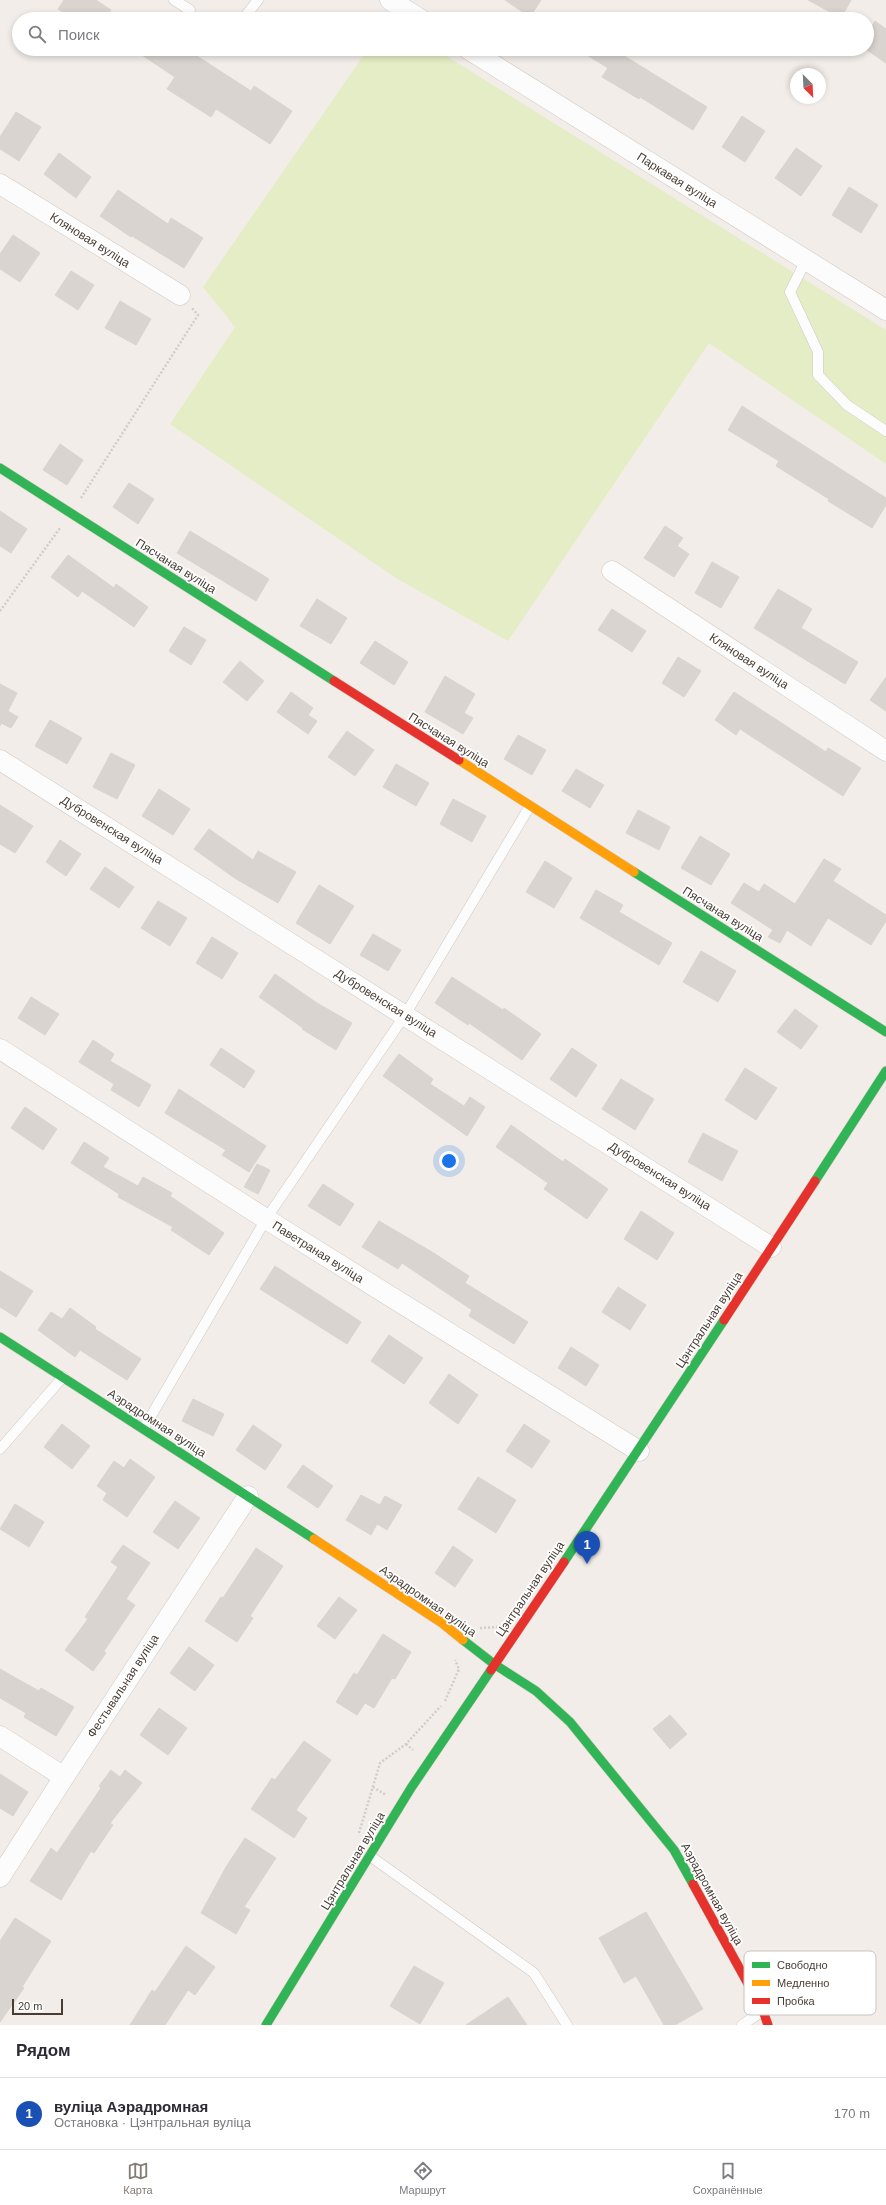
<!DOCTYPE html>
<html lang="ru">
<meta charset="utf-8">
<style>
body{margin:0;font-family:Helvetica,sans-serif;background:#f2f2f3;color:#2b2b33}
.compass{position:absolute;left:790px;top:68px;width:36px;height:36px;border-radius:50%;background:#fff;box-shadow:0 2px 6px #0003;rotate:156deg}
.scale{position:absolute;left:12px;bottom:10px;width:51px;box-sizing:border-box;padding-left:4px;border:2px solid #483d34;border-top:0;font-size:11px;line-height:14px;white-space:nowrap;color:#483d34;-webkit-text-stroke:3px #fff;paint-order:stroke}
.you{position:absolute;left:449px;top:1161px;width:14px;height:14px;margin:-10px;border:3px solid #fff;border-radius:50%;background:#1a73e8;box-shadow:0 0 0 6px #1a73e833}
.badge{display:grid;place-items:center;width:26px;height:26px;border-radius:50%;background:#847b73;color:#fff;font-size:13px;font-weight:700}
.pin{position:absolute;translate:-50% -33px;filter:drop-shadow(0 1px 2px #0008)}
.pin::after{content:'';position:absolute;top:21px;width:14px;height:12px;background:inherit;clip-path:polygon(0 0,100% 0,50% 100%)}
.list{margin:0;padding:0;list-style:none}
h2{display:flex;justify-content:space-between;align-items:center;height:52px;margin:0;padding:0 16px;font-size:17px}
h2 small{font-size:13px;font-weight:400;color:#7c7c81}
.list li{display:grid;grid-template-columns:26px 1fr auto;gap:12px;align-items:center;box-sizing:border-box;height:72px;padding:0 16px;border-top:1px solid #e1e1e2}
.list b{display:block;font-size:15px;white-space:nowrap}
.list p{margin:0;font-size:13px;white-space:nowrap;color:#7c7c81}
.list em{font-size:13px;font-style:normal;color:#7c7c81}
.icon{flex:none;width:22px;height:22px;fill:none;stroke:currentColor;stroke-width:2;stroke-linecap:round;stroke-linejoin:round}
.map{position:relative;flex:none;width:886px;height:2025px;overflow:hidden}
.search{position:absolute;background:#fff;box-shadow:0 2px 6px #0003;left:12px;right:12px;top:12px;height:44px;display:flex;align-items:center;gap:10px;box-sizing:border-box;padding:0 14px;border-radius:22px;color:#7c7c81;font-size:15px}
.sheet{height:124px;background:#fff}
nav{display:flex;justify-content:space-around;align-items:center;box-sizing:border-box;height:56px;border-top:1px solid #e1e1e2;background:#fff;font-size:11px;color:#7c7c81}
nav a{display:grid;justify-items:center;gap:2px}
nav .on{color:#847b73}
.map>svg:first-child{display:block}
</style>
<div class="map">
<svg width="886" height="2025" viewBox="0 0 886 2025">
<rect width="100%" height="100%" fill="#f2ede8"/>
<path fill="#e5edc6" d="M368 49H435L886 330V464L709 343 508 641 396 578 170 424 235 327 203 287Z"/>
<path fill="#d9d4cf" stroke="#dad4ce" d="M64 0H96L111 10 105 19H74L58 9Z
M505 0H541L530 17Z
M808 0H851L841 18Z
M875 21 886 29V63L867 50V34Z
M133 49H186L251 91 254 86 292 111 270 144 216 109 211 117 167 89 175 77Z
M577 49H613L707 107 693 130 640 97 639 99 602 77 608 68Z
M16 112 41 127 19 161 0 149V137Z
M742 116 765 131 745 162 722 147Z
M796 148 822 166 801 196 775 178Z
M59 153 91 177 76 198 44 174Z
M849 187 878 205 861 233 832 215Z
M118 190 168 224 171 218 203 238 184 268 132 236 131 237 100 216Z
M13 235 40 253 20 282 0 269V254Z
M71 271 94 285 78 310 55 295Z
M120 301 151 319 136 345 105 328Z
M742 406 886 498V505L872 528 828 501 829 499 776 466 779 461 728 430Z
M60 444 83 460 67 485 43 470Z
M129 483 154 499 138 524 113 507Z
M0 511 27 529 11 553 0 546Z
M665 526 683 538 677 546 689 554 674 577 644 558Z
M190 531 269 579 256 601 177 553Z
M68 555 114 588 116 584 148 607 134 627 82 591 78 597 51 577Z
M712 562 739 577 721 608 695 593Z
M778 589 812 609 801 628 858 662 845 684 754 628Z
M317 599 347 618 331 644 300 626Z
M612 609 646 631 632 652 598 630Z
M184 627 206 640 191 665 169 651Z
M375 641 408 662 394 685 360 663Z
M678 657 701 671 684 697 662 683Z
M240 661 264 681 247 701 223 682Z
M445 676 475 694 464 713 473 718 463 734 425 712Z
M886 677V711L870 700Z
M0 684 17 693 8 711 18 717 11 728 1 723 0 726Z
M291 692 313 708 308 715 317 721 308 734 277 712Z
M734 692 826 752 828 748 861 768 843 796 740 729 736 735 715 720Z
M50 720 82 738 67 764 35 746Z
M347 731 374 750 355 776 328 757Z
M518 735 546 750 532 775 504 759Z
M111 753 135 765 117 799 93 787Z
M396 764 429 783 416 806 383 787Z
M576 769 604 785 590 808 562 791Z
M159 789 190 809 173 835 142 816Z
M453 799 486 816 472 842 440 824Z
M0 805 33 826 15 853 0 844Z
M638 810 670 827 659 850 626 833Z
M209 829 253 860 258 851 296 872 278 903 236 879 194 849Z
M700 836 730 854 711 885 681 868Z
M60 840 81 854 66 876 46 862Z
M824 859 841 869 833 881 886 915V921L871 945 828 918 811 946 787 930 780 943 768 937 773 930 731 903 744 883 759 892 764 884 795 904Z
M545 861 572 878 554 908 526 892Z
M105 867 134 887 119 908 90 889Z
M319 885 354 906 330 944 296 923Z
M596 890 623 905 619 912 672 943 659 965 580 918Z
M158 901 187 918 170 946 141 928Z
M373 934 401 950 388 971 360 955Z
M212 937 238 953 222 979 196 963Z
M701 951 736 971 718 1002 683 982Z
M275 974 317 1003 352 1023 336 1050 302 1029 303 1028 259 997Z
M452 977 503 1010 504 1008 541 1034 522 1060 469 1023 468 1025 435 1003Z
M31 997 59 1014 45 1035 18 1018Z
M795 1009 818 1026 801 1049 777 1032Z
M93 1040 114 1054 110 1061 151 1085 139 1107 111 1090 114 1084 79 1062Z
M221 1048 255 1071 244 1088 210 1065Z
M572 1048 597 1065 576 1097 550 1079Z
M399 1054 433 1079 430 1084 464 1106 470 1097 485 1107 467 1136 383 1076Z
M745 1068 777 1088 756 1120 725 1100Z
M621 1079 654 1099 635 1130 602 1109Z
M179 1089 266 1146 249 1172 222 1155 226 1150 165 1113Z
M25 1107 57 1129 43 1150 11 1128Z
M511 1125 563 1162 565 1159 608 1189 587 1219 544 1189 548 1183 496 1147Z
M703 1133 738 1151 722 1181 688 1162Z
M84 1142 109 1158 103 1167 138 1186 143 1177 172 1193 170 1196 224 1233 209 1255 171 1230 173 1227 118 1197 119 1194 71 1163Z
M257 1164 270 1170 258 1194 244 1187Z
M323 1184 354 1204 340 1226 308 1206Z
M641 1211 674 1233 657 1260 624 1239Z
M379 1221 432 1252 469 1276 465 1283 528 1322 514 1344 469 1316 472 1310 402 1263 398 1269 362 1247Z
M275 1266 361 1322 347 1344 260 1289Z
M0 1271 33 1291 16 1317 0 1307Z
M618 1287 646 1305 630 1330 602 1312Z
M70 1308 96 1327 95 1329 141 1359 127 1380 80 1350 75 1357 38 1330 51 1312 62 1319Z
M389 1335 423 1358 404 1384 371 1361Z
M571 1347 599 1365 586 1386 558 1368Z
M449 1374 478 1395 458 1424 429 1403Z
M193 1399 224 1414 213 1436 182 1421Z
M62 1424 90 1446 72 1469 44 1447Z
M524 1424 550 1441 532 1468 506 1451Z
M253 1425 282 1445 265 1470 236 1450Z
M130 1459 155 1477 127 1517 103 1500 107 1493 97 1486 114 1461 124 1468Z
M303 1465 333 1486 318 1508 287 1487Z
M478 1477 516 1500 496 1533 458 1509Z
M361 1495 380 1505 385 1496 402 1505 387 1530 377 1524 371 1535 346 1520Z
M175 1501 200 1518 178 1549 153 1532Z
M15 1504 44 1522 29 1547 0 1529Z
M123 1545 150 1563 126 1599 135 1605 104 1651 106 1653 93 1671 65 1650 88 1619 85 1617 118 1567 111 1562Z
M453 1546 473 1560 455 1587 435 1573Z
M256 1548 283 1566 250 1616 253 1618 237 1642 205 1621 221 1597 223 1598Z
M339 1597 357 1610 335 1639 317 1626Z
M383 1634 411 1652 395 1679 392 1678 374 1708 365 1703 357 1715 336 1702 354 1673 357 1675Z
M189 1647 214 1665 195 1691 170 1673Z
M0 1669 39 1691 41 1688 74 1707 56 1736 24 1717 26 1713 0 1698Z
M159 1708 187 1728 168 1755 140 1735Z
M670 1715 687 1734 670 1749 653 1729Z
M304 1741 331 1760 296 1810 307 1818 294 1838 251 1809 272 1778 275 1780Z
M111 1770 120 1777 125 1770 142 1783 110 1823 113 1825 94 1853 91 1851 61 1900 30 1881 51 1848 57 1853 101 1788 99 1786Z
M0 1774 28 1792 13 1816 0 1808Z
M245 1838 276 1858 244 1907 250 1910 236 1934 201 1913 226 1867Z
M646 1912 703 2009 675 2025H664L636 1976 624 1983 599 1938Z
M15 1918 51 1941 22 1987 24 1988 0 2022V1941Z
M186 1946 215 1967 195 1995 188 1990 165 2025H130L152 1990 155 1992Z
M414 1966 444 1983 420 2024 390 2006Z
M508 1997 527 2025H466Z"/>
<g fill="none" stroke-linecap="round" stroke-linejoin="round">
<g stroke="#cec9c4" stroke-width="11">
<path id="lane" d="M174 0 190 10
M243 19 258 0
M806 260 790 292 818 352V375L847 405 886 431
M144 1428 266 1219 405 1015 530 806
M0 1449 63 1377
M370 1856 534 1973 567 2025
M742 2025 763 2011"/>
</g>
<g stroke="#cec9c4" stroke-width="21">
<path id="street" d="M390 0 420 19
M468 49 886 310
M0 184 180 295
M612 571 886 751
M0 760 771 1247
M0 1049 266 1219 639 1451
M0 1736 64 1777
M0 1877 64 1777 248 1496"/>
</g>
<g stroke="#d3cac0" stroke-width="10">
<path id="fast" d="M0 468 334 681
M634 872 886 1032
M815 1181 886 1071
M0 1337 314 1539
M564 1562 724 1320
M463 1640 494 1664 536 1691 570 1722 674 1850 693 1884
M266 2025 411 1788 491 1670"/>
</g>
<g stroke="#d3cac0" stroke-width="10">
<path id="slow" d="M459 760 634 872
M314 1539 442 1623 463 1640"/>
</g>
<g stroke="#d3cac0" stroke-width="10">
<path id="jam" d="M334 681 459 760
M724 1320 815 1181
M491 1670 564 1562
M693 1884 763 2011 768 2025"/>
</g>
<path stroke="#d2cdc9" stroke-width="2.5" stroke-dasharray="2 2" stroke-linecap="butt" d="M81 498 198 315 192 308
M0 611 60 528
M480 1628 497 1627
M445 1701 459 1669 455 1660
M406 1744 413 1750
M373 1787 386 1795
M359 1833 380 1763 406 1744 441 1706"/>
<use href="#lane" stroke="#fdfcfc" stroke-width="10"/>
<use href="#street" stroke="#fdfcfc" stroke-width="20"/>
<use href="#fast" stroke="#30b455" stroke-width="9"/>
<use href="#slow" stroke="#ff9f0a" stroke-width="9"/>
<use href="#jam" stroke="#e5322d" stroke-width="9"/>
</g>
<g text-anchor="middle" stroke-width="3.5" stroke-linejoin="round" paint-order="stroke">
<g font-size="12" fill="#483d34" stroke="#fff">
<text transform="translate(677 180) rotate(32)" y="4">Паркавая вуліца</text>
<text transform="translate(90 240) rotate(32)" y="4">Кляновая вуліца</text>
<text transform="translate(176 566) rotate(32)" y="4">Пясчаная вуліца</text>
<text transform="translate(749 661) rotate(33)" y="4">Кляновая вуліца</text>
<text transform="translate(449 740) rotate(32)" y="4">Пясчаная вуліца</text>
<text transform="translate(112 830) rotate(32)" y="4">Дубровенская вуліца</text>
<text transform="translate(723 914) rotate(32)" y="4">Пясчаная вуліца</text>
<text transform="translate(386 1003) rotate(32)" y="4">Дубровенская вуліца</text>
<text transform="translate(660 1176) rotate(32)" y="4">Дубровенская вуліца</text>
<text transform="translate(318 1252) rotate(32)" y="4">Паветраная вуліца</text>
<text transform="translate(709 1320) rotate(-57)" y="4">Цэнтральная вуліца</text>
<text transform="translate(157 1423) rotate(33)" y="4">Аэрадромная вуліца</text>
<text transform="translate(530 1589) rotate(-56)" y="4">Цэнтральная вуліца</text>
<text transform="translate(428 1601) rotate(35)" y="4">Аэрадромная вуліца</text>
<text transform="translate(123 1686) rotate(-57)" y="4">Фестывальная вуліца</text>
<text transform="translate(353 1861) rotate(-59)" y="4">Цэнтральная вуліца</text>
<text transform="translate(712 1894) rotate(61)" y="4">Аэрадромная вуліца</text>
</g>
</g>
<rect x="744" y="1951" width="132" height="64" rx="6" fill="#fff" stroke="#c8c5c2" stroke-width="1"/>
<rect x="752" y="1962" width="18" height="6" fill="#30b455"/>
<rect x="752" y="1980" width="18" height="6" fill="#ff9f0a"/>
<rect x="752" y="1998" width="18" height="6" fill="#e5322d"/>
<g font-size="11" fill="#483d34">
<text x="777" y="1969">Свободно</text>
<text x="777" y="1987">Медленно</text>
<text x="777" y="2005">Пробка</text>
</g>
</svg>
<svg class="compass" viewBox="-18 -18 36 36"><path d="M0-13l5 13h-10z" fill="#e53935"/><path d="M0 13l5-13h-10z" fill="#7c7c81"/></svg>
<div class="scale">20 m</div>
<div class="you"></div>
<div class="pin badge" style="left:587px;top:1564px;background:#1a4fb4">1</div>
<div class="search"><svg class="icon" aria-label="search" viewBox="0 0 24 24"><circle cx="10" cy="10" r="6"/><path d="M15 15l6 6"/></svg>Поиск</div>
</div>
<section class="sheet">
<h2>Рядом<small></small></h2>
<ul class="list">
<li><span class="badge" style="background:#1a4fb4">1</span><div><b>вуліца Аэрадромная</b><p>Остановка · Цэнтральная вуліца</p></div><em>170 m</em></li>
</ul>
</section>
<nav>
<a class="on"><svg class="icon" aria-label="map" viewBox="0 0 24 24"><path d="M3 6l6-2 6 2 6-2v14l-6 2-6-2-6 2zM9 4v14M15 6v14"/></svg>Карта</a>
<a><svg class="icon" aria-label="directions" viewBox="0 0 24 24"><path d="M12 3l9 9-9 9-9-9zM9 14v-3h6M13 9l2 2-2 2"/></svg>Маршрут</a>
<a><svg class="icon" aria-label="saved" viewBox="0 0 24 24"><path d="M7 4h10v16l-5-4-5 4z"/></svg>Сохранённые</a>
</nav>
